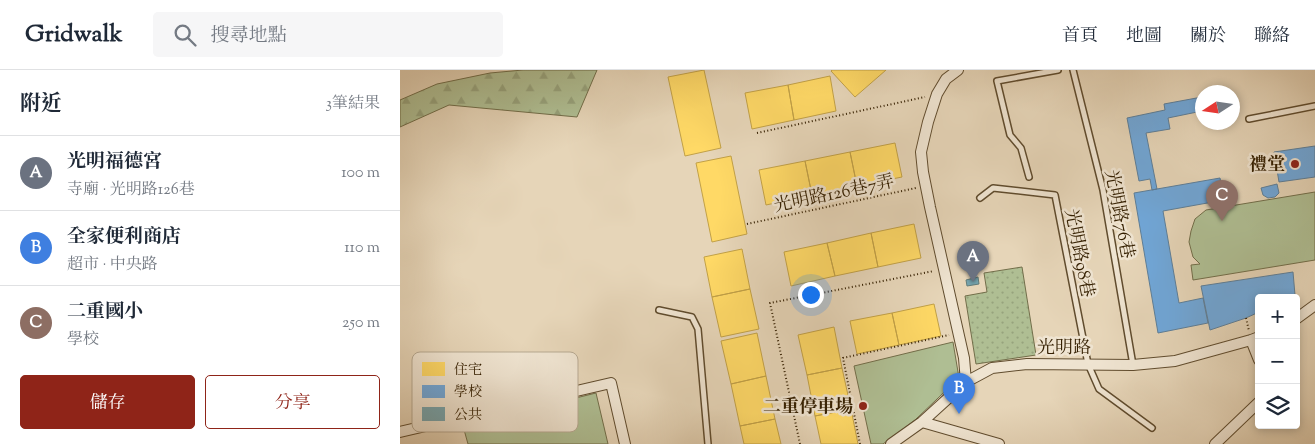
<!DOCTYPE html>
<html lang="zh-TW">
<meta charset="utf-8">
<style>
body{margin:0;font-family:"Sorts Mill Goudy","Noto Serif TC",serif;background:#f6f6f7;color:#1f2937}
.controls{position:absolute;right:15px;bottom:15px;display:grid;overflow:hidden;border-radius:5px;box-shadow:0 2px 8px #0003}
.controls button{width:45px;height:45px;display:grid;place-items:center;padding:0;border:0;border-bottom:1px solid #e0e1e3;background:#fff;color:#1f2937;font:25px sans-serif}
.compass{position:absolute;left:795px;top:15px;width:45px;height:45px;border-radius:50%;background:#fff;box-shadow:0 2px 8px #0003;rotate:258deg}
.you{position:absolute;left:410px;top:224px;width:18px;height:18px;margin:-12px;border:4px solid #fff;border-radius:50%;background:#1a73e8;box-shadow:0 0 0 8px #1a73e833}
.badge{display:grid;place-items:center;width:32px;height:32px;border-radius:50%;background:#8f2418;color:#fff;font-size:16px;font-weight:700}
.pin{position:absolute;translate:-50% -41px;filter:drop-shadow(0 1px 2px #0008)}
.pin::after{content:'';position:absolute;top:26px;width:18px;height:15px;background:inherit;clip-path:polygon(0 0,100% 0,50% 100%)}
.list{margin:0;padding:0;list-style:none}
h2{display:flex;justify-content:space-between;align-items:center;height:65px;margin:0;padding:0 20px;font-size:21px}
h2 small{font-size:16px;font-weight:400;color:#747a83}
.list li{display:grid;grid-template-columns:32px 1fr auto;gap:15px;align-items:center;box-sizing:border-box;height:75px;padding:0 20px;border-top:1px solid #e0e1e3}
.list b{display:block;font-size:19px;white-space:nowrap}
.list p{margin:0;font-size:16px;white-space:nowrap;color:#747a83}
.list em{font-size:16px;font-style:normal;color:#747a83}
.actions{display:flex;gap:10px;padding:15px 20px}
.actions a{flex:1;padding:11px 0;border:1px solid #8f2418;border-radius:5px;text-align:center;font-size:18px;color:#8f2418}
.actions .main{background:#8f2418;color:#fff}
.icon{flex:none;width:28px;height:28px;fill:none;stroke:currentColor;stroke-width:2;stroke-linecap:round;stroke-linejoin:round}
.map{position:relative;flex:none;width:915px;height:374px;overflow:hidden}
header{display:flex;align-items:center;gap:30px;box-sizing:border-box;height:70px;padding:0 25px;background:#fff;border-bottom:1px solid #e0e1e3}
header strong{font-size:24px}
nav{display:flex;gap:28px;margin-inline-start:auto;font-size:18px}
.search{width:350px;height:45px;background:#f6f6f7;display:flex;align-items:center;gap:12px;box-sizing:border-box;padding:0 18px;border-radius:5px;color:#747a83;font-size:19px}
main{display:flex}
aside{flex:1;background:#fff}
.map>svg:first-child{display:block}
</style>
<header>
<strong>Gridwalk</strong>
<div class="search"><svg class="icon" aria-label="search" viewBox="0 0 24 24"><circle cx="10" cy="10" r="6"/><path d="M15 15l6 6"/></svg>搜尋地點</div>
<nav><a>首頁</a><a>地圖</a><a>關於</a><a>聯絡</a></nav>
</header>
<main>
<aside>
<h2>附近<small>3筆結果</small></h2>
<ul class="list">
<li><span class="badge" style="background:#6b7280">A</span><div><b>光明福德宮</b><p>寺廟 · 光明路126巷</p></div><em>100 m</em></li>
<li><span class="badge" style="background:#3f7fe0">B</span><div><b>全家便利商店</b><p>超市 · 中央路</p></div><em>110 m</em></li>
<li><span class="badge" style="background:#8d6e63">C</span><div><b>二重國小</b><p>學校</p></div><em>250 m</em></li>
</ul>
<div class="actions"><a class="main">儲存</a><a>分享</a></div>
</aside>
<div class="map">
<svg width="915" height="374" viewBox="0 0 915 374">
<defs>
<pattern id="grass-dots" width="8" height="8" patternUnits="userSpaceOnUse" patternTransform="scale(1.25)"><rect width="8" height="8" fill="#afbe93"/><path d="M2 2h.1M6 6h.1" fill="none" stroke="#97a37d" stroke-width="1.8" stroke-linecap="round"/></pattern>
<pattern id="forest-firs" width="22" height="20" patternUnits="userSpaceOnUse" patternTransform="scale(1.25)"><rect width="22" height="20" fill="#afbe93"/><path d="M5 1l3.5 6h-7zM16 11l3.5 6h-7z" fill="#97a37d"/></pattern>
</defs>
<rect width="100%" height="100%" fill="#e6d5b8"/>
<filter id="stains"><feTurbulence type="fractalNoise" baseFrequency=".004" numOctaves="4"/><feColorMatrix values="0 0 0 0 .2 0 0 0 0 .09 0 0 0 0 .02 0 0 0 .5 -.17"/></filter>
<radialGradient id="worn" r=".72"><stop offset=".6" stop-color="#630" stop-opacity="0"/><stop offset="1" stop-color="#630" stop-opacity=".3"/></radialGradient>
<path fill="url(#grass-dots)" stroke="#726e4a" d="M622 197 636 285 576 294 565 226 587 222 584 203Z"/>
<path fill="url(#forest-firs)" stroke="#726e4a" d="M123 0H197L177 47 49 35 0 57V30L37 14 90 3Z"/>
<path fill="#afbe93" stroke="#726e4a" d="M915 122V190L793 210 791 195 800 194 793 187 789 172 791 161 795 149 806 140Z
M553 272 559 308 515 350 483 374H471L454 296Z
M196 323 208 374H68L63 356Z"/>
<path fill="#ffd966" stroke="#c2a147" d="M304 0 321 78 285 86 268 7Z
M432 0H486L455 27 431 1Z
M430 6 436 41 394 50 388 15Z
M388 15 394 50 352 59 345 23Z
M495 73 502 107 457 116 450 82Z
M450 82 457 116 412 125 405 91Z
M331 86 347 164 312 172 296 93Z
M405 91 412 125 366 135 359 100Z
M514 154 521 188 478 197 471 163Z
M471 163 478 197 435 206 427 173Z
M427 173 435 206 391 216 384 182Z
M342 179 350 219 312 227 304 187Z
M350 219 359 259 321 267 312 227Z
M534 234 541 266 499 275 492 243Z
M492 243 499 275 457 284 450 251Z
M434 257 442 298 407 305 398 265Z
M357 263 366 306 331 314 321 271Z
M442 298 451 339 415 346 407 305Z
M366 306 375 349 340 356 331 314Z
M451 339 458 374H421L415 346Z
M375 349 381 374H344L340 356Z"/>
<path fill="#6fa8dc" stroke="#5d7f9a" d="M802 27V41L768 48 770 59 746 63 757 119 752 120 750 109 739 111 727 48 765 40 764 34Z
M915 76V107L879 112 874 82Z
M820 108 824 130 763 141 779 233 803 228 808 253 758 263 734 123Z
M877 114 879 123 875 127 868 128 863 125 861 118Z
M893 202 895 225 890 228H859V242L846 248 810 260 801 216Z"/>
<path fill="#76a5af" stroke="#627d7a" d="M578 207 579 214 567 216 566 210Z"/>
<g fill="none" stroke-linecap="round" stroke-linejoin="round">
<g stroke="#604c2e" stroke-width="8">
<path id="service" d="M673 0 703 120 733 295
M849 49 915 36
M629 107 621 78 610 65 597 11 658 0
M580 128 593 118 655 125 688 294 699 319 752 358
M259 240 292 247 298 259 308 374"/>
</g>
<g stroke="#604c2e" stroke-width="12">
<path id="minor" d="M558 0 546 9 537 24 528 52 521 82 523 102 530 137 564 288 566 312
M896 249 915 235
M851 270 859 290
M522 352 599 374
M0 362 211 313 225 374
M491 374 522 352 566 312 592 298 627 294 733 295 775 291 851 270 859 267
M815 374 859 332"/>
</g>
<path stroke="#341f00" stroke-width="2" stroke-dasharray="1 2.5" stroke-linecap="butt" d="M357 63 525 27
M347 154 516 118
M846 248 849 261
M400 374 370 233 534 201
M460 374 443 288 549 265"/>
<use href="#service" stroke="#efe4d1" stroke-width="5"/>
<use href="#minor" stroke="#efe4d1" stroke-width="10"/>
</g>
<g fill="#8f2418" stroke="#efe4d1" stroke-width="2">
<circle cx="895" cy="94" r="5"/>
<circle cx="463" cy="336" r="5"/>
</g>
<g text-anchor="middle" stroke-width="5" stroke-linejoin="round" paint-order="stroke">
<g font-size="18" font-weight="bold" fill="#341f00" stroke="#efe4d1" text-anchor="end">
<text x="885" y="100">禮堂</text>
<text x="453" y="342">二重停車場</text>
</g>
<g font-size="18" fill="#341f00" stroke="#efe4d1">
<text transform="translate(434 123) rotate(-12)" y="6">光明路126巷7弄</text>
<text transform="translate(720 144) rotate(79)" y="6">光明路76巷</text>
<text transform="translate(680 183) rotate(79)" y="6">光明路98巷</text>
<text x="664" y="283">光明路</text>
</g>
</g>
<rect x="12" y="282" width="166" height="80" rx="8" fill="#efe4d1" stroke="#b7a992" stroke-width="1"/>
<rect x="22" y="292" width="23" height="14" fill="#ffd966"/>
<rect x="22" y="315" width="23" height="13" fill="#6fa8dc"/>
<rect x="22" y="337" width="23" height="14" fill="#76a5af"/>
<g font-size="14" fill="#341f00">
<text x="54" y="304">住宅</text>
<text x="54" y="326">學校</text>
<text x="54" y="349">公共</text>
</g>
<rect width="100%" height="100%" filter="url(#stains)"/>
<rect width="100%" height="100%" fill="url(#worn)"/>
</svg>
<div class="controls">
<button>+</button>
<button>−</button>
<button><svg class="icon" aria-label="layers" viewBox="0 0 24 24"><path d="M12 4l9 5-9 5-9-5zM3 14l9 5 9-5"/></svg></button>
</div>
<svg class="compass" viewBox="-18 -18 36 36"><path d="M0-13l5 13h-10z" fill="#e53935"/><path d="M0 13l5-13h-10z" fill="#747a83"/></svg>
<div class="you"></div>
<div class="pin badge" style="left:573px;top:212px;background:#6b7280">A</div>
<div class="pin badge" style="left:559px;top:344px;background:#3f7fe0">B</div>
<div class="pin badge" style="left:822px;top:151px;background:#8d6e63">C</div>
</div>
</main>
